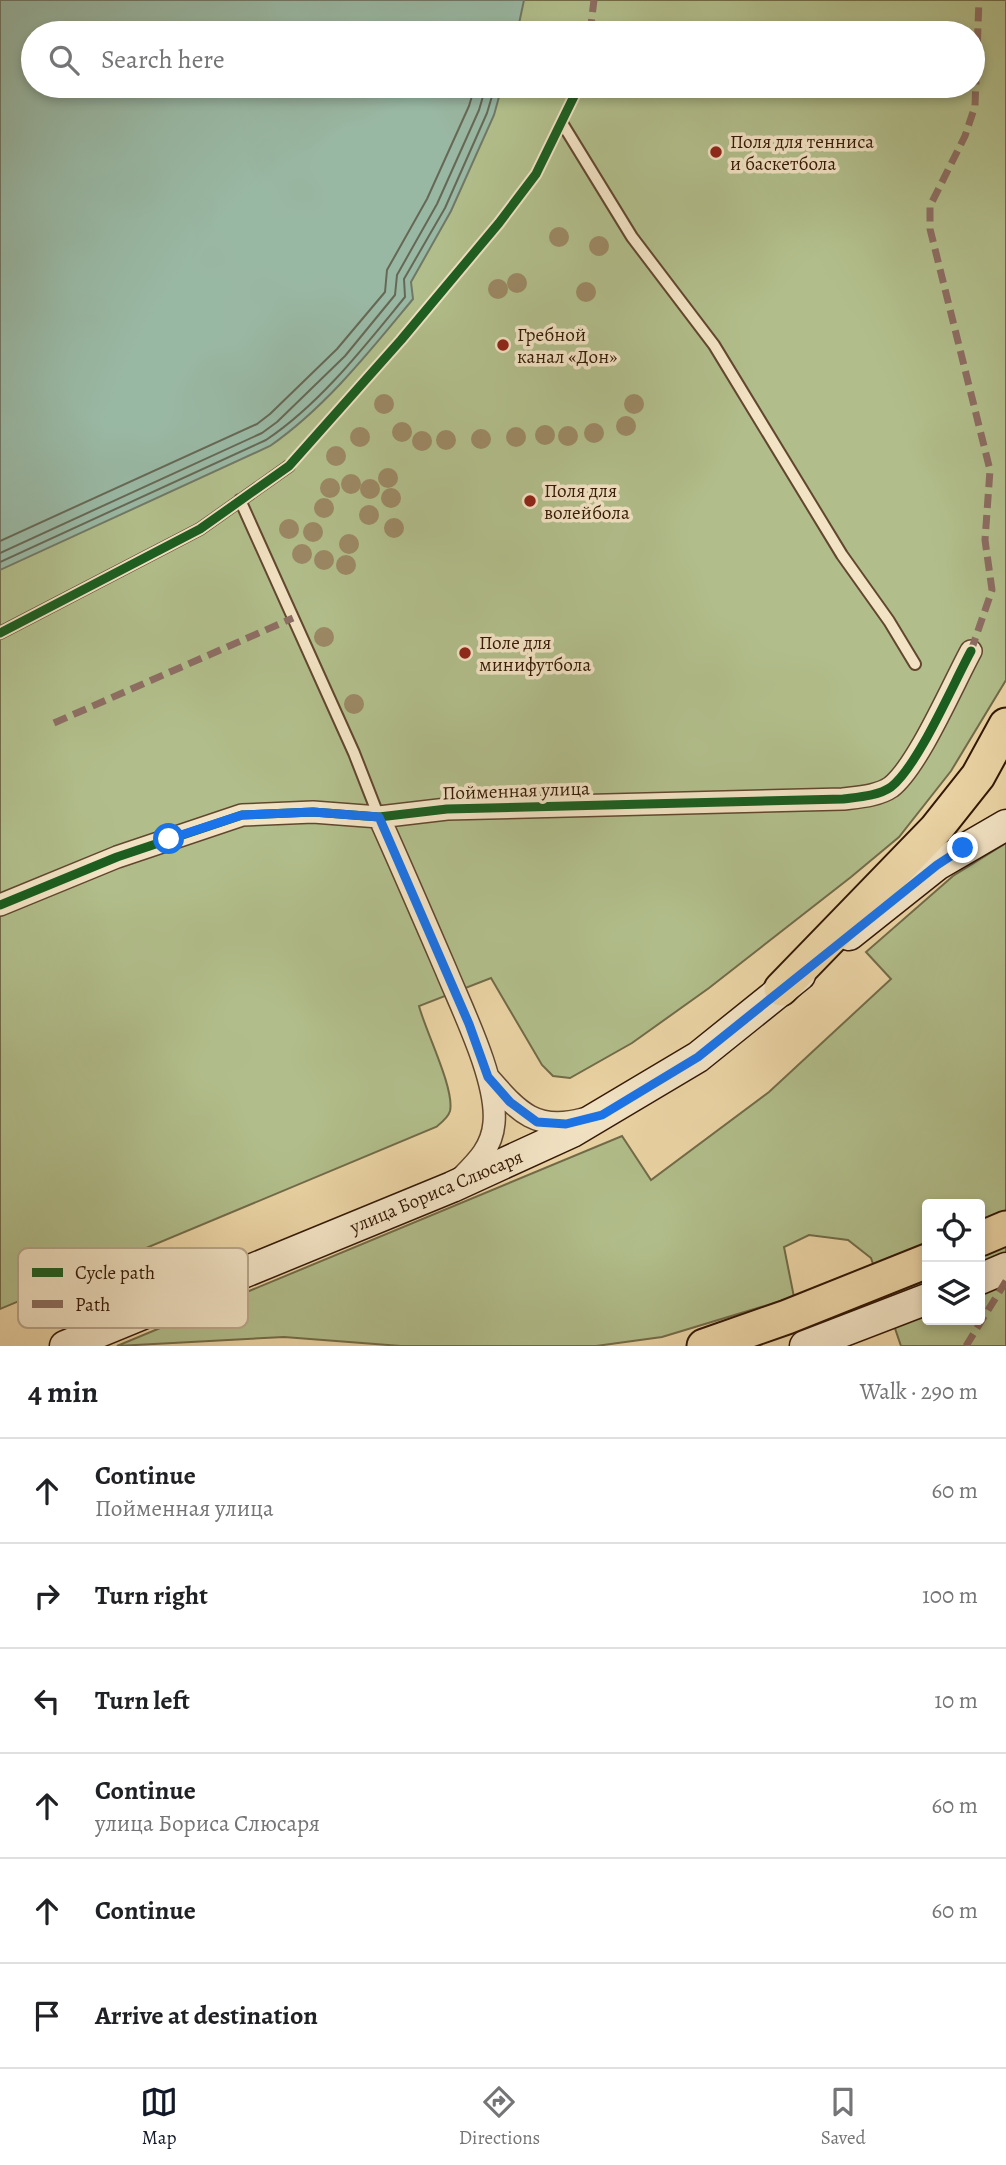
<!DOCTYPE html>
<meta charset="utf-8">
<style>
body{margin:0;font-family:Alegreya,serif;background:#f6f6f6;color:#202124}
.controls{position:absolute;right:21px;bottom:21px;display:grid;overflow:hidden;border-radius:7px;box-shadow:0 4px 10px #0003}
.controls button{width:63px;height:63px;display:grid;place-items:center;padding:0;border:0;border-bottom:2px solid #e0e0e0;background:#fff;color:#202124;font:35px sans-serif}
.stop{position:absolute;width:21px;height:21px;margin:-16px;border:5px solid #1a73e8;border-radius:50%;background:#fff}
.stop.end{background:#1a73e8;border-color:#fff;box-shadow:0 2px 7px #0008}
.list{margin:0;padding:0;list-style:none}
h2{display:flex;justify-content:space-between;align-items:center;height:91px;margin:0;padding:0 28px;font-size:30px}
h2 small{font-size:23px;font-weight:400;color:#757577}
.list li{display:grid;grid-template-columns:46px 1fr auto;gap:21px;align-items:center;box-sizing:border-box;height:105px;padding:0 28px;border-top:2px solid #e0e0e0}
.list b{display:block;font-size:26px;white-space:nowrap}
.list p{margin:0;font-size:23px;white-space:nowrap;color:#757577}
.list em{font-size:23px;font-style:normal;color:#757577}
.icon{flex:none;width:38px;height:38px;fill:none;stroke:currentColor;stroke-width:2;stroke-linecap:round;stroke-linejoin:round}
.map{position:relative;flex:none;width:1006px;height:1346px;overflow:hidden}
.search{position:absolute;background:#fff;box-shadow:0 4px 10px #0003;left:21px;right:21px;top:21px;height:77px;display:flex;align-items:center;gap:18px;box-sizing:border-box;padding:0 24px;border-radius:38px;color:#757577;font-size:26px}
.sheet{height:721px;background:#fff}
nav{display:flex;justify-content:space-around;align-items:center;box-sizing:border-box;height:98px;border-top:2px solid #e0e0e0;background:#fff;font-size:19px;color:#757577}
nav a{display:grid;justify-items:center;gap:4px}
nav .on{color:#111827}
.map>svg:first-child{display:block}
</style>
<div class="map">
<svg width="1006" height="1346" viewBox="0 0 1006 1346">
<rect width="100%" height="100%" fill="#ebd4a5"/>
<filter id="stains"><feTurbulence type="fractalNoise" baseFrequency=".00286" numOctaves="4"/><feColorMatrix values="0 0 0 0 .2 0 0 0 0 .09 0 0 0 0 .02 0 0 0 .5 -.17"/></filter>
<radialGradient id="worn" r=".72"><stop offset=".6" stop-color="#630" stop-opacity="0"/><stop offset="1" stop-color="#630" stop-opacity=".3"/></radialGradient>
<path fill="#b1be8b" stroke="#726b48" stroke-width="2" fill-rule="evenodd" d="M0 0H1006V680L951 771 899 837 851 877 709 988 632 1043 570 1078 553 1076 542 1065 491 978 419 1006C425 1030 455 1089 450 1111 448 1118 441 1123 436 1127L0 1309ZM33 33H973V86H33Z
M1006 843V1346H901L871 1258 848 1240 809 1235 784 1247 794 1297 662 1337 596 1346H401L284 1337 117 1346 622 1136 651 1180 769 1092 891 979 866 952 953 876ZM927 1204H980V1320H927Z"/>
<path fill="#99b8a4" stroke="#717865" stroke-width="2" d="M0 0H524L517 33H33V86H502L494 115 451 211 411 282 413 299C370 351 326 407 270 446L0 570Z"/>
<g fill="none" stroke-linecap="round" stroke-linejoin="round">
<path stroke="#666855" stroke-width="2" d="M0 541 257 424 270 414 337 349 385 292 387 270 427 199 469 106 475 86
M0 553 262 433 277 422 345 356 395 295 397 275 437 204 479 110 486 86
M0 562 266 440C320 404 364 347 405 297L404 279 445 208 487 113 495 86"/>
<g stroke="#62472e" stroke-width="14">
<path id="lane" d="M562 123 632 237 714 345 842 555 889 621 915 664
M240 500 354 753 379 817
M0 633 200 529 289 466"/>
</g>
<g stroke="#62472e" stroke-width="24">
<path id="street" d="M379 817C402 868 424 919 446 970 462 1009 498 1081 494 1123 492 1147 478 1161 462 1177
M0 905 117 857 242 815 313 812 379 817 447 809 843 799C859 797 878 796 891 787 918 766 953 684 971 651
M488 1077C518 1111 535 1132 583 1119"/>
</g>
<g stroke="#341806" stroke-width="33">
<path id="secondary" d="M849 935 937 865 1006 825
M980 1279 1006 1268
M65 1346 452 1187 572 1132 698 1057 800 975
M805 1346 927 1299"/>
</g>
<g stroke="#341806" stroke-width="37">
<path id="primary" d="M781 989 936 829 978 776 1006 725
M980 1239 1006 1228
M704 1346 787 1317 927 1261"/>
</g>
<use href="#lane" stroke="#f2e3c4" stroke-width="10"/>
<use href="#street" stroke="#f2e3c4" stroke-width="21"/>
<use href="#secondary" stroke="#f2e3c4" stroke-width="30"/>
<use href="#primary" stroke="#ebd4a5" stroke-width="33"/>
<path stroke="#8d6e63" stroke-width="7" stroke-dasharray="14 7" stroke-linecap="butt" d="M590 33 594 0
M971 651 992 590 985 540 990 470 930 229V206L965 136 975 106 979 0
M54 723 293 618
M966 1346 1006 1281"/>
<g stroke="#f2e3c4" stroke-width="13">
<path id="cycleway" d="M0 633 200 529 289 466 401 340 499 223 536 174 579 86
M0 905 117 857 242 815 313 812 379 817 447 809 843 799C859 797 878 796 891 787 918 766 953 684 971 651"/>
</g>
<use href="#cycleway" stroke="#1b5e20" stroke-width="9"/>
</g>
<g fill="#9b8864">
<circle cx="559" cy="237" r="10"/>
<circle cx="599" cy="246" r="10"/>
<circle cx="517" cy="283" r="10"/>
<circle cx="498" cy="289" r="10"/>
<circle cx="586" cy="292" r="10"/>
<circle cx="384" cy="404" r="10"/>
<circle cx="634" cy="404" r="10"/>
<circle cx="626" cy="426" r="10"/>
<circle cx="402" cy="432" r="10"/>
<circle cx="594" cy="433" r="10"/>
<circle cx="545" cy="435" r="10"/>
<circle cx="568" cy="436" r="10"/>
<circle cx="360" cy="437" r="10"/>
<circle cx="516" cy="437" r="10"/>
<circle cx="481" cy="439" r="10"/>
<circle cx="446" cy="440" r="10"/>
<circle cx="422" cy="441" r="10"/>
<circle cx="336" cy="456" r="10"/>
<circle cx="388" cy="478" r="10"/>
<circle cx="351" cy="484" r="10"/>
<circle cx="330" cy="488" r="10"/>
<circle cx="370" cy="489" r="10"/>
<circle cx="391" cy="498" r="10"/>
<circle cx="324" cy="508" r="10"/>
<circle cx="369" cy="515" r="10"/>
<circle cx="394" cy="528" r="10"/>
<circle cx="289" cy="529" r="10"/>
<circle cx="313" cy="532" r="10"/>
<circle cx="349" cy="544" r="10"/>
<circle cx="302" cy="554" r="10"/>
<circle cx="324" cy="560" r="10"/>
<circle cx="346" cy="565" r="10"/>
<circle cx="324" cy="637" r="10"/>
<circle cx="354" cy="704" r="10"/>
</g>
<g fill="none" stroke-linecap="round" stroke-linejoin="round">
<path stroke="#1a73e8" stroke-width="9" d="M169 839 242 815 313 812 379 817 469 1024 488 1077 510 1102 537 1122 566 1124 602 1115 698 1057 937 865 963 848"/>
</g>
<g fill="#8f2418" stroke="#f2e3c4" stroke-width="2.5">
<circle cx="716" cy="152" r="7"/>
<circle cx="503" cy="345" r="7"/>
<circle cx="530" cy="501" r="7"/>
<circle cx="465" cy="653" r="7"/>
</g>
<g text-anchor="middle" stroke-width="7" stroke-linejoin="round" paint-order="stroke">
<g font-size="19" fill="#341806" stroke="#f2e3c4" text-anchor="start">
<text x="730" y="148">Поля для тенниса<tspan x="730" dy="22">и баскетбола</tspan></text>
<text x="517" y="341">Гребной<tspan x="517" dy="22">канал «Дон»</tspan></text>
<text x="544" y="497">Поля для<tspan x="544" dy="22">волейбола</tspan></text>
<text x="479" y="649">Поле для<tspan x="479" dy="22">минифутбола</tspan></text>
</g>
<g font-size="19" fill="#341806" stroke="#f2e3c4">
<text transform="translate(516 790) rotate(-2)" y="7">Пойменная улица</text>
<text transform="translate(436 1191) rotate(-23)" y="7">улица Бориса Слюсаря</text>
</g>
</g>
<rect x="18" y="1248" width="230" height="80" rx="10" fill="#f2e3c4" stroke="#b9a68b" stroke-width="2"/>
<rect x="32" y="1268" width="31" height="9" fill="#1b5e20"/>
<rect x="32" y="1300" width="31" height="8" fill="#8d6e63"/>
<g font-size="19" fill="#341806">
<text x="75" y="1279">Cycle path</text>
<text x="75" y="1311">Path</text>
</g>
<rect width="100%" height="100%" filter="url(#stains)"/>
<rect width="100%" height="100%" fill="url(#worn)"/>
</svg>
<div class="controls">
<button><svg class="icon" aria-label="locate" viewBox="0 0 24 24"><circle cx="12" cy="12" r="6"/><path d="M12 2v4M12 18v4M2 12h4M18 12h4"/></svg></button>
<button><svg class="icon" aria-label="layers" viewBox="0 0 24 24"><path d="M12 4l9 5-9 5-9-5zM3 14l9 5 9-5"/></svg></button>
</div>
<div class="stop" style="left:169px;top:839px"></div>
<div class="stop end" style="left:963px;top:848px"></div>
<div class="search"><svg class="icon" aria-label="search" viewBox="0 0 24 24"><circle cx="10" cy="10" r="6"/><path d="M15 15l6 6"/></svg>Search here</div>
</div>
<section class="sheet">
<h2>4 min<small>Walk · 290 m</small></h2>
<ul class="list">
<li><svg class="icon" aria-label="ahead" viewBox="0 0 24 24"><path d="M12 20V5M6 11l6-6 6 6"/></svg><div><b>Continue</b><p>Пойменная улица</p></div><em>60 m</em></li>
<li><svg class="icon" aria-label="right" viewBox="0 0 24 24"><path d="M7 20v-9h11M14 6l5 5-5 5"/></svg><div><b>Turn right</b></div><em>100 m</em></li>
<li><svg class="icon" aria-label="left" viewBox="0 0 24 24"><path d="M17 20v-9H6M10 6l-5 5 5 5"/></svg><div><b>Turn left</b></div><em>10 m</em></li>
<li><svg class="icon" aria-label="ahead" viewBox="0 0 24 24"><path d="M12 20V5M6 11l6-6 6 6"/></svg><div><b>Continue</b><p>улица Бориса Слюсаря</p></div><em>60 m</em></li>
<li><svg class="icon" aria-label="ahead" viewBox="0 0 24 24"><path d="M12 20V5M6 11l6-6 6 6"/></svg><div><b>Continue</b></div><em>60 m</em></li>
<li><svg class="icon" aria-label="arrive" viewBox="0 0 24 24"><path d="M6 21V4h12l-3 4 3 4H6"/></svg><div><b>Arrive at destination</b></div></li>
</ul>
</section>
<nav>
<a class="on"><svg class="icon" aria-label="map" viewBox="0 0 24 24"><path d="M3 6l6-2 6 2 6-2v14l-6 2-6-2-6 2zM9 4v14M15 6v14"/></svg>Map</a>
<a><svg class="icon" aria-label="directions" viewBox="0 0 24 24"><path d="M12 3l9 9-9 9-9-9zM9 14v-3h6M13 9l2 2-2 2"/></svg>Directions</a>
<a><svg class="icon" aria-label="saved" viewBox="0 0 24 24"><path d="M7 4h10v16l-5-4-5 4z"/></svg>Saved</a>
</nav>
